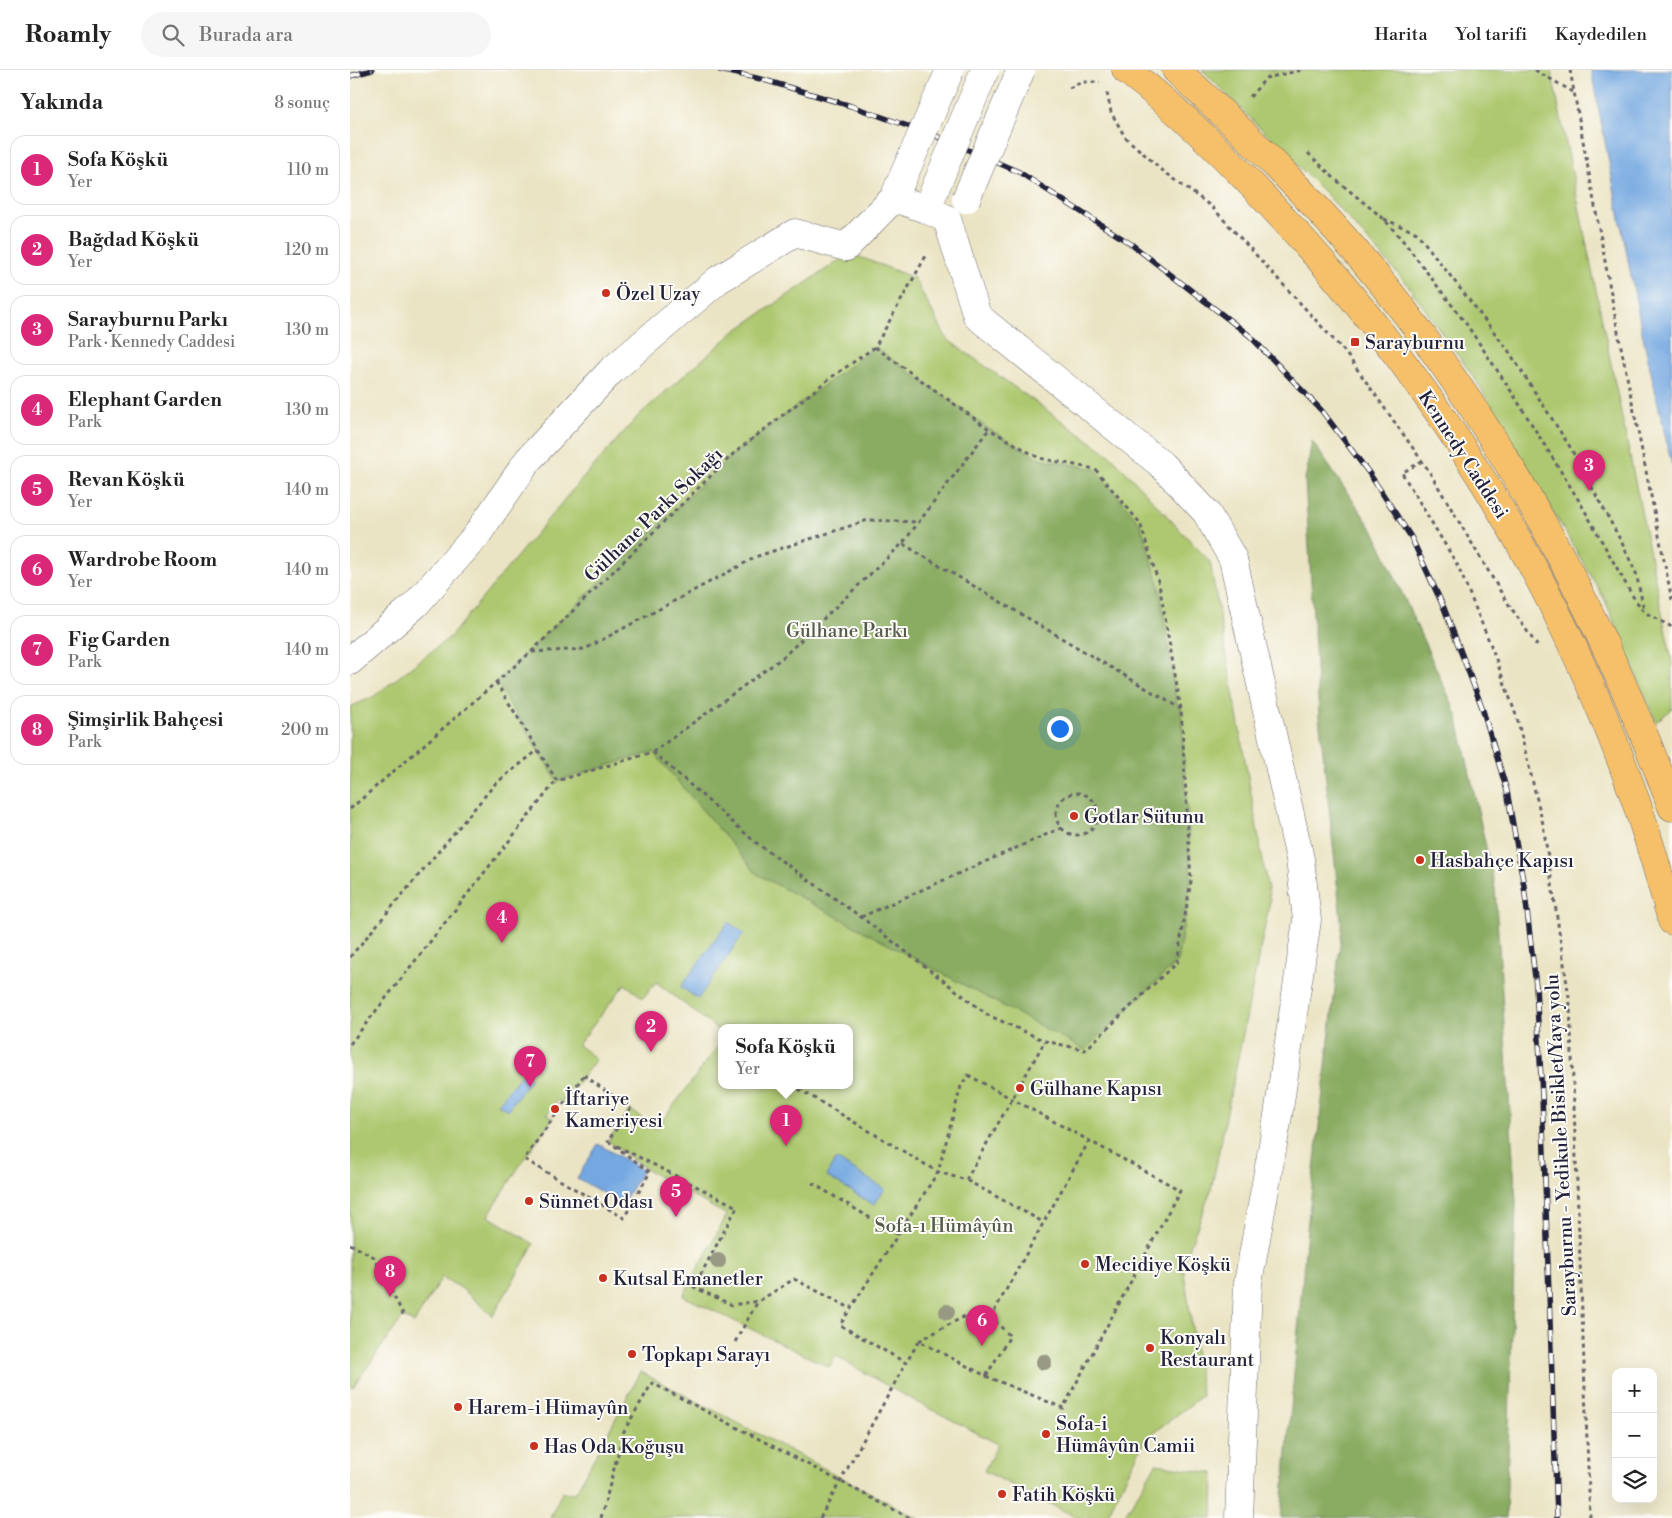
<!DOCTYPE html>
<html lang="tr">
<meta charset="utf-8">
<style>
body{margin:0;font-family:"Libre Bodoni",serif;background:#f6f6f6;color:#222}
.controls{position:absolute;right:15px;bottom:15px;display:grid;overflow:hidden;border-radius:10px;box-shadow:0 5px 20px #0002}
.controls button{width:45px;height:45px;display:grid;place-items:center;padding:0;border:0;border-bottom:1px solid #e0e0e0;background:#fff;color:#222;font:25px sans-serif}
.you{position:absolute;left:709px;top:658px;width:18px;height:18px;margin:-12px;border:4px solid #fff;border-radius:50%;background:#1a73e8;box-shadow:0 0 0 8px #1a73e833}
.badge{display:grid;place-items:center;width:32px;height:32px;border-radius:50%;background:#db2777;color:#fff;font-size:16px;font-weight:700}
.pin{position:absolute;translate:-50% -41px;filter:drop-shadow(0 1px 2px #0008)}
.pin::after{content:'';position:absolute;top:26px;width:18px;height:15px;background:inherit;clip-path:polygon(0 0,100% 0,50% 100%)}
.popup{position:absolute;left:368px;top:954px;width:135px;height:65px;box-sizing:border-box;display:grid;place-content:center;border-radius:10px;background:#fff;filter:drop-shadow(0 1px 4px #0005);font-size:16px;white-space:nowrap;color:#767676}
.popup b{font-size:19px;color:#222}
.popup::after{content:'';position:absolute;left:50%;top:100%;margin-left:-10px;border:10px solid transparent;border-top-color:#fff}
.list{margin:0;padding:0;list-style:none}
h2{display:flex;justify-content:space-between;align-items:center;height:65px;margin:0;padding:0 20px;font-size:21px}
h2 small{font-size:16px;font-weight:400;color:#767676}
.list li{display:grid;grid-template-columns:32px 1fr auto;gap:15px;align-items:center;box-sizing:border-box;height:70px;margin:0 10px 10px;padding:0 10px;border:1px solid #e0e0e0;border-radius:15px}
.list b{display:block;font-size:19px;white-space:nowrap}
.list p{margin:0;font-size:16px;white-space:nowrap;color:#767676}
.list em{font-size:16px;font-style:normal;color:#767676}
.icon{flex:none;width:28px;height:28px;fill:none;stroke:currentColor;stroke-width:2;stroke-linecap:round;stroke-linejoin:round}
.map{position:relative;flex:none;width:1322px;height:1448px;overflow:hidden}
header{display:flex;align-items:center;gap:30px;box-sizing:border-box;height:70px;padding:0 25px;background:#fff;border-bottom:1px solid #e0e0e0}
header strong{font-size:24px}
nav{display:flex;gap:28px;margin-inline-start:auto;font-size:18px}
.search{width:350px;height:45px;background:#f6f6f6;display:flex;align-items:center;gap:12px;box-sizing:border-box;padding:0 18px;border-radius:28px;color:#767676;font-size:19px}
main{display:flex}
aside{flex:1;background:#fff}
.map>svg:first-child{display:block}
</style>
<header>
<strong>Roamly</strong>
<div class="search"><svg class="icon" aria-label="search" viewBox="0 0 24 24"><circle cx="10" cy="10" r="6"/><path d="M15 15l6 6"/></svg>Burada ara</div>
<nav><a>Harita</a><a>Yol tarifi</a><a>Kaydedilen</a></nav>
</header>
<main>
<aside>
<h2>Yakında<small>8 sonuç</small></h2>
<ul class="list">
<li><span class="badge">1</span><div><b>Sofa Köşkü</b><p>Yer</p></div><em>110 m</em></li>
<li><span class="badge">2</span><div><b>Bağdad Köşkü</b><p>Yer</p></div><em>120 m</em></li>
<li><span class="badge">3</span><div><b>Sarayburnu Parkı</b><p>Park · Kennedy Caddesi</p></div><em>130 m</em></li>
<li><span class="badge">4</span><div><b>Elephant Garden</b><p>Park</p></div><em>130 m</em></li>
<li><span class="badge">5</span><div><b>Revan Köşkü</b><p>Yer</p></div><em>140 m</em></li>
<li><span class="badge">6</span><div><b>Wardrobe Room</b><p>Yer</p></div><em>140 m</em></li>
<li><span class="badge">7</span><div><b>Fig Garden</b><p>Park</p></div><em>140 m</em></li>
<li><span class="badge">8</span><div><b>Şimşirlik Bahçesi</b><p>Park</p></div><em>200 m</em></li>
</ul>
</aside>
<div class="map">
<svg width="1322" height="1448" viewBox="0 0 1322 1448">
<rect width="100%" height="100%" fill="#fdfcf7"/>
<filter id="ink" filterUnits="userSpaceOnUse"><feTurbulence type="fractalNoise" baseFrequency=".02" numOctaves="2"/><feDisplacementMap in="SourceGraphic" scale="10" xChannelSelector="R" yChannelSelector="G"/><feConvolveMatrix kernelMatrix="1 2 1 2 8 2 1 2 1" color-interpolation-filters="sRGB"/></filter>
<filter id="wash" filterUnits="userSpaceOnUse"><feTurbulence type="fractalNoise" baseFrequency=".0096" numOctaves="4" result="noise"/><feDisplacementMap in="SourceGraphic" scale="20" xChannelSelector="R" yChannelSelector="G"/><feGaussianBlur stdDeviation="1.12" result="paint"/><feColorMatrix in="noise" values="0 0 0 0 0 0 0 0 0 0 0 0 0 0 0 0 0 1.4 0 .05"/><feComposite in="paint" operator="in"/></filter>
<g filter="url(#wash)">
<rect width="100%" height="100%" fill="#ebe4c4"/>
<path fill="#adc86f" stroke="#687555" d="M852 0H1201L1322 592V639L1306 652 1255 530 1127 312 1057 214 980 128Z
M500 183 564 208 597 269 761 386 860 492 920 831 861 1120 833 1195 852 1326 795 1369 756 1448H728L634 1401 648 1374 548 1322 486 1286 479 1297 333 1226 377 1145 300 1102 258 1071 280 1039 306 1059 372 971V1015H500V957H372V963L306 912 293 928 275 914 228 975 246 989 213 1034 208 1030 197 1044 203 1048 174 1089 138 1146 184 1174 143 1246 111 1218 92 1207 64 1253 53 1247 3 1317 0 1315V637L23 627 100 567 219 424 289 345 385 261Z
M291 1302 568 1448H200L212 1422 225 1423Z
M806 1394 864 1403 863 1448H773Z"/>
<path fill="#8aac62" stroke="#56674e" d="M525 277 639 359 689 388 745 399 790 453 809 514 827 635 831 637 841 811 827 892 735 980 407 804 303 682 207 711 146 612 383 384Z
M962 371 1025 463 1107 645 1145 818 1166 1132 1156 1448H931L957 1160 992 858 969 646 955 410Z"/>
<path fill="#75a8e1" stroke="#4c658e" d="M1241 0H1322V396L1292 262Z
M378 852 394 863 348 929 331 917Z
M173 1002 181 1009 157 1040 148 1034Z
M248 1074 293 1100 272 1134 227 1108Z
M486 1089 535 1119 524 1135 476 1106Z"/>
</g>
<g filter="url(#ink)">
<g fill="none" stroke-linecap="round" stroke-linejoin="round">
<g stroke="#68666b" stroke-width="29">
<path id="minor" d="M544 128 576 139 597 149 627 246 812 395 856 442 883 489 950 789 957 850 927 1052 898 1213 889 1448
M0 591 65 535 126 466 179 389 261 301 368 210 445 163 496 177 544 128 549 116"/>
</g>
<g stroke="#68666b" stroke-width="29">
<path id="major" d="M776 0C832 42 883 94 930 145 1083 309 1203 502 1279 712 1296 758 1309 804 1322 851
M826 0C911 77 995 161 1063 253 1174 400 1258 564 1322 737"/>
</g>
<path stroke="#68666b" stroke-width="3" stroke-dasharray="4 4" stroke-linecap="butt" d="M1185 0 1223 22
M1220 0 1268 262 1322 530
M719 18 732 12H750
M757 23 761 42 775 67 812 100 862 137 995 282 1077 398 1155 529 1188 577
M900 27 916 8 952 0
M958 83 985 109 1034 149 1054 172 1117 255 1163 324 1231 434 1282 525 1294 542 1322 557
M1034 149 1067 163 1158 280 1220 377 1272 473 1286 503 1294 540
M1072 391 1052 403 1108 496 1142 578 1167 648 1193 754 1220 934 1240 1448
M553 474 831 639
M182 582 235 579 408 486 518 450 568 452
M146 612 207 711 303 682 432 588 553 473 639 359
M303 682 405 772 511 847 638 945 695 971 735 980 827 892 841 811 831 639 809 514 790 453 745 399 689 388 639 359 525 277
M706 744a21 21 0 1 1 42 0a21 21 0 1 1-42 0Z
M0 739 181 582 383 384 479 309 525 277 577 184
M511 847 711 758
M0 887 145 714 188 680
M0 974 206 711
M234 1005 280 1039 258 1071 300 1102 274 1148 174 1089Z
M618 1005 830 1120 713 1338 636 1306 569 1271 556 1293 490 1255 588 1102 611 1016Z
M442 1015 588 1102 616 1110 693 1152
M267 1076 387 1137 344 1217 382 1235 409 1231 444 1209 500 1238
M616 1110 695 971
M462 1113 547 1164
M0 1174 24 1187 54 1246
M569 1271 615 1246 641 1247
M385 1272 408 1231
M636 1306 660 1266 641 1247 739 1071
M251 1448 274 1361 302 1313 560 1448
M470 1448 556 1293"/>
<use href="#minor" stroke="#fff" stroke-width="28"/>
<use href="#major" stroke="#f6c06b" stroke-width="28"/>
<g stroke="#22223b" stroke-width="5.5">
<path id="rail" d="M370 0 411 9 501 36 586 66 669 102 781 174 900 266 972 341 1019 403 1061 467 1094 538 1132 637 1157 721 1174 816 1186 916 1192 1026 1207 1448
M0 6 22 0"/>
</g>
<use href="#rail" stroke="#fdfcf7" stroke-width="4" stroke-dasharray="11" stroke-linecap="butt"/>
<g stroke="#68666b" stroke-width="29" stroke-linecap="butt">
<path id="minor-bridge" d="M549 116 600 0
M582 126 635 0
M616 129 671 0"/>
</g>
<use href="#minor-bridge" stroke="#fff" stroke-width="28"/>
</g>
<g fill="#979983">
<circle cx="368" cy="1191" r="8"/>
<circle cx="597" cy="1242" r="8"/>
<circle cx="694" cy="1292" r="8"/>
</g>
</g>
<g fill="#c8321e" stroke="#fdfcf7" stroke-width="2">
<circle cx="256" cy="223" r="5"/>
<rect x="1000" y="267" width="10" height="10" rx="2.5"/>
<circle cx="724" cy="746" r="5"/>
<circle cx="1070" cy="790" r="5"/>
<circle cx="670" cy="1018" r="5"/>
<circle cx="205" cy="1039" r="5"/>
<circle cx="179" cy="1131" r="5"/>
<circle cx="735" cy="1194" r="5"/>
<circle cx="253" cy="1208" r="5"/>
<circle cx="800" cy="1278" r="5"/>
<circle cx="282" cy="1284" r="5"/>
<circle cx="108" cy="1337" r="5"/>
<circle cx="696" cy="1364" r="5"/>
<circle cx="184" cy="1376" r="5"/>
<circle cx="652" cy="1424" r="5"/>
</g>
<g text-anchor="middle" stroke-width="4" stroke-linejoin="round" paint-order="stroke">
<g font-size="19" fill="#22223b" stroke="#fdfcf7" text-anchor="start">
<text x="266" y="230">Özel Uzay</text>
<text x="1015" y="279">Sarayburnu</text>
<text x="734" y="753">Gotlar Sütunu</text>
<text x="1080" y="797">Hasbahçe Kapısı</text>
<text x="680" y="1025">Gülhane Kapısı</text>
<text x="215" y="1035">İftariye<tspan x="215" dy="22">Kameriyesi</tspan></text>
<text x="189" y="1138">Sünnet Odası</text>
<text x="745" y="1201">Mecidiye Köşkü</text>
<text x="263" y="1215">Kutsal Emanetler</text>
<text x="810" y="1274">Konyalı<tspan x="810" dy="22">Restaurant</tspan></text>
<text x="292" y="1291">Topkapı Sarayı</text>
<text x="118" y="1344">Harem-i Hümayûn</text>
<text x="706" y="1360">Sofa-i<tspan x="706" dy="22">Hümâyûn Camii</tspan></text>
<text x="194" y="1383">Has Oda Koğuşu</text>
<text x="662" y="1431">Fatih Köşkü</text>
</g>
<g font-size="19" fill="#22223b" stroke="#fdfcf7">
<text transform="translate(1114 384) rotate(57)" y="7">Kennedy Caddesi</text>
<text transform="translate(303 444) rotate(-44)" y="7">Gülhane Parkı Sokağı</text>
<text transform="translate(1210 1075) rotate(-93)" y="7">Sarayburnu - Yedikule Bisiklet/Yaya yolu</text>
</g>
<g font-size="19" fill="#535c4d" stroke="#fdfcf7">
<text x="497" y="567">Gülhane Parkı</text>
<text x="594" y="1162">Sofa-ı Hümâyûn</text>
</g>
</g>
</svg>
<div class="controls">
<button>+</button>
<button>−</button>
<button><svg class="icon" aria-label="layers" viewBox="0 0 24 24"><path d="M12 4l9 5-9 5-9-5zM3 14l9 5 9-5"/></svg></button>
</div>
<div class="you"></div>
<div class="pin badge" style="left:436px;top:1076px">1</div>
<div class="popup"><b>Sofa Köşkü</b>Yer</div>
<div class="pin badge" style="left:301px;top:982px">2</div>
<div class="pin badge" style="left:1239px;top:421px">3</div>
<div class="pin badge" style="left:152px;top:873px">4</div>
<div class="pin badge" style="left:326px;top:1147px">5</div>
<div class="pin badge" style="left:632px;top:1276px">6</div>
<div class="pin badge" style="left:180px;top:1017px">7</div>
<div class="pin badge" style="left:40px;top:1227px">8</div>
</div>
</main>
